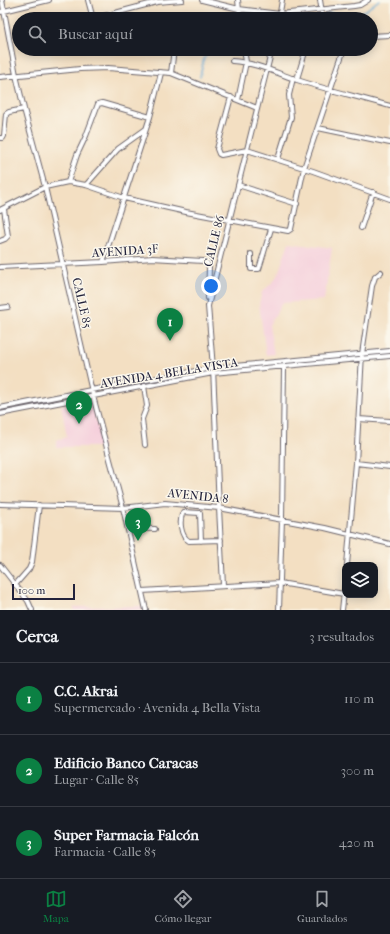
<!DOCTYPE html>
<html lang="es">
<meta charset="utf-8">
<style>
body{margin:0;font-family:"IM FELL French Canon",serif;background:#20242c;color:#f1f3f6}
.controls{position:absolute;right:12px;bottom:12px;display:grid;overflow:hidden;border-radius:8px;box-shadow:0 2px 10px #0003}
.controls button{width:36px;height:36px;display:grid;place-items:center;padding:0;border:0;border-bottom:1px solid #363941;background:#171b24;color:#f1f3f6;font:20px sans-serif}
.scale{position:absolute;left:12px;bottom:10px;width:63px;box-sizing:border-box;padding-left:4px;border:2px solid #22223b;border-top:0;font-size:11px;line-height:14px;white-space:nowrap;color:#22223b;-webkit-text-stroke:3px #fbf7ec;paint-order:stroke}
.you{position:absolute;left:211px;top:286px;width:14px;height:14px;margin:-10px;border:3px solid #fff;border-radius:50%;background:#1a73e8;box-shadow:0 0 0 6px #1a73e833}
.badge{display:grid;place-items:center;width:26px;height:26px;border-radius:50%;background:#0b8043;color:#fff;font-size:13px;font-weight:700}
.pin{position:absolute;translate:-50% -33px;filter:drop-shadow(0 1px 2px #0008)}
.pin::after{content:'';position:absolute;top:21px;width:14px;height:12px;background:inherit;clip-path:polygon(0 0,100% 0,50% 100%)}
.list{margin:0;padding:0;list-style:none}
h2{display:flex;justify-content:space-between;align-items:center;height:52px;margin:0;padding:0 16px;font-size:17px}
h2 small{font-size:13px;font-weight:400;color:#9ea1a6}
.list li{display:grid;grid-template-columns:26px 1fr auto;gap:12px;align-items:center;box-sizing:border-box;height:72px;padding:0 16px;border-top:1px solid #363941}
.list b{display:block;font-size:15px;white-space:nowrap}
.list p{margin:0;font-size:13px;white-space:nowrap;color:#9ea1a6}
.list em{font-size:13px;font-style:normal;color:#9ea1a6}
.icon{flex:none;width:22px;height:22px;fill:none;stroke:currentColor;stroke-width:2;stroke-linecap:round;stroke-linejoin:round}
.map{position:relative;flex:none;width:390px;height:610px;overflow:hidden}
.search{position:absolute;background:#171b24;box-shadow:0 2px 10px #0003;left:12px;right:12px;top:12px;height:44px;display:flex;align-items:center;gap:10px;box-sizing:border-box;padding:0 14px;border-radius:22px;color:#9ea1a6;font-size:15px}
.sheet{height:268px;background:#171b24}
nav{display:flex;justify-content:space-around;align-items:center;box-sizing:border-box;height:56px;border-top:1px solid #363941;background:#171b24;font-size:11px;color:#9ea1a6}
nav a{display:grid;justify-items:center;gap:2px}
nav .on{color:#0b8043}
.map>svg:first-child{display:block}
</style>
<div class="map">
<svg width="390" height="610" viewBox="0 0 390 610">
<rect width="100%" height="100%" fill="#fbf7ec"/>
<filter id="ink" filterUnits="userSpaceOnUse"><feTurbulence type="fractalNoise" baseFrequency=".025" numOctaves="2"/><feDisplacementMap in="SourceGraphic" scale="8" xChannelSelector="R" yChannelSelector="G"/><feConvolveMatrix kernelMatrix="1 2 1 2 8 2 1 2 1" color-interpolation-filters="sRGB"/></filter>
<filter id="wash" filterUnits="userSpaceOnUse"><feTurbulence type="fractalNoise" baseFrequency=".012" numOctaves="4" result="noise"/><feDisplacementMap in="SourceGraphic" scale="16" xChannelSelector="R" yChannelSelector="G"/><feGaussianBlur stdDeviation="0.9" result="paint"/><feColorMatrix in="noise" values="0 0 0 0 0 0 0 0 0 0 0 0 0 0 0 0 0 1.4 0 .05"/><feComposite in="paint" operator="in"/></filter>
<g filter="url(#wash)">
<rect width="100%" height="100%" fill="#f3dfc2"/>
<path fill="#f5cfdb" d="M289 242 332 248 324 300 282 303 269 325 274 354 266 355 259 304 262 292 273 282 278 274Z
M91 399 103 447H56V440L67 437 61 405Z
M142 606 143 610H74V607Z"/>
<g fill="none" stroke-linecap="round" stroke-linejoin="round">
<path stroke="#60a8d7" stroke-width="1.5" d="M326 13H358L366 10 379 0
M243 19 245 17
M200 77 204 58 213 49"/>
</g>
</g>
<g filter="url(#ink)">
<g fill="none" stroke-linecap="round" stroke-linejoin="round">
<g stroke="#6b646a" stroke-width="6">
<path id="minor" d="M2 0 16 75 24 109 45 187 93 396 123 508 146 610
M88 0 92 15 96 18 157 2 182 0
M202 0 239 9 280 14 354 6 360 5 368 0
M238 0 240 19
M320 0 323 19
M0 12 49 0
M279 19 282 0
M356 19V18
M371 36 390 35
M232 61C253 62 277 73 297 80 328 90 359 97 390 106
M171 73 174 49
M0 77 80 69 108 68 171 73 257 108
M297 79 306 49
M231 97 217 149 219 154 221 155 247 150 313 171 390 199
M238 100 246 62 244 49
M318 128 390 143
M0 138H3L4 136 6 114 9 112 24 109
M278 159 291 117 289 95 293 78
M68 182 77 155 86 136 98 104 102 103 150 117
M86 185 118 149 146 129
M238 185 297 204
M0 210 45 187 68 182 86 185 124 198 186 212 288 231 291 229 304 168 344 49
M361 228 373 192
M0 241 5 239 8 236 4 209
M251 254V269H259L271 229
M103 262 150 117 161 73
M0 267 103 262 152 258 203 261 207 263 209 267 208 298
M0 308 8 307
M144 386 147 406 142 419 145 445
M0 408 91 390 213 368 390 351
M0 414 213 373 390 356
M358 419 390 421
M356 463 390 467
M0 504 123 508 165 503 219 508 325 528 390 544
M128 528 155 529
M201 541 200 513 183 512C179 520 180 536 189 541L221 540
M0 565 28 601 32 610
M347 565 356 463 362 354 372 286 375 277 381 272
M15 585 29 569 32 562 39 505
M223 585 219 508 213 368 208 306 272 49
M142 591 280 583 344 594
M279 610 282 519 284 367
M342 610 345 583"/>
</g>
<use href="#minor" stroke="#fff" stroke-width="4"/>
</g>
</g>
<g text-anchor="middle" stroke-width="3" stroke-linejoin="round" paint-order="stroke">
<g font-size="12" fill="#22223b" stroke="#fbf7ec">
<text transform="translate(214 241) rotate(-76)" y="4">CALLE 86</text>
<text transform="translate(125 251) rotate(-4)" y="4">AVENIDA 3F</text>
<text transform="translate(82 303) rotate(77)" y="4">CALLE 85</text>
<text transform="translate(169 373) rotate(-9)" y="4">AVENIDA 4 BELLA VISTA</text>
<text transform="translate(198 496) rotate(6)" y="4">AVENIDA 8</text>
</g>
</g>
</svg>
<div class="controls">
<button><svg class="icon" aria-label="layers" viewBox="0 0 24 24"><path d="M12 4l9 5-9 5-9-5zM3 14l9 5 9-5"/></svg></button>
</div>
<div class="scale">100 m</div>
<div class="you"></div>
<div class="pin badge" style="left:170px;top:341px">1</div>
<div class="pin badge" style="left:79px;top:424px">2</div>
<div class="pin badge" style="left:138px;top:541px">3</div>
<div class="search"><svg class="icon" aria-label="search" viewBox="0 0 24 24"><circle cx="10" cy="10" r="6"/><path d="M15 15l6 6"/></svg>Buscar aquí</div>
</div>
<section class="sheet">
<h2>Cerca<small>3 resultados</small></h2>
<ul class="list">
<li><span class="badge">1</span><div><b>C.C. Akrai</b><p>Supermercado · Avenida 4 Bella Vista</p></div><em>110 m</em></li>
<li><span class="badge">2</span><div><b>Edificio Banco Caracas</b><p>Lugar · Calle 85</p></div><em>300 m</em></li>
<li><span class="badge">3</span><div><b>Super Farmacia Falcón</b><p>Farmacia · Calle 85</p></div><em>420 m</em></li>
</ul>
</section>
<nav>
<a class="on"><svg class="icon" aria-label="map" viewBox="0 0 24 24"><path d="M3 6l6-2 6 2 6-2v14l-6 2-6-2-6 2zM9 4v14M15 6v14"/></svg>Mapa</a>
<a><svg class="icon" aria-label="directions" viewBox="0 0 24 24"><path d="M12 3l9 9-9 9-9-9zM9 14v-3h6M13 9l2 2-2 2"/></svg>Cómo llegar</a>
<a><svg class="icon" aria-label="saved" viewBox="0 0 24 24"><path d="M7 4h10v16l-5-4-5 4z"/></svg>Guardados</a>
</nav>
